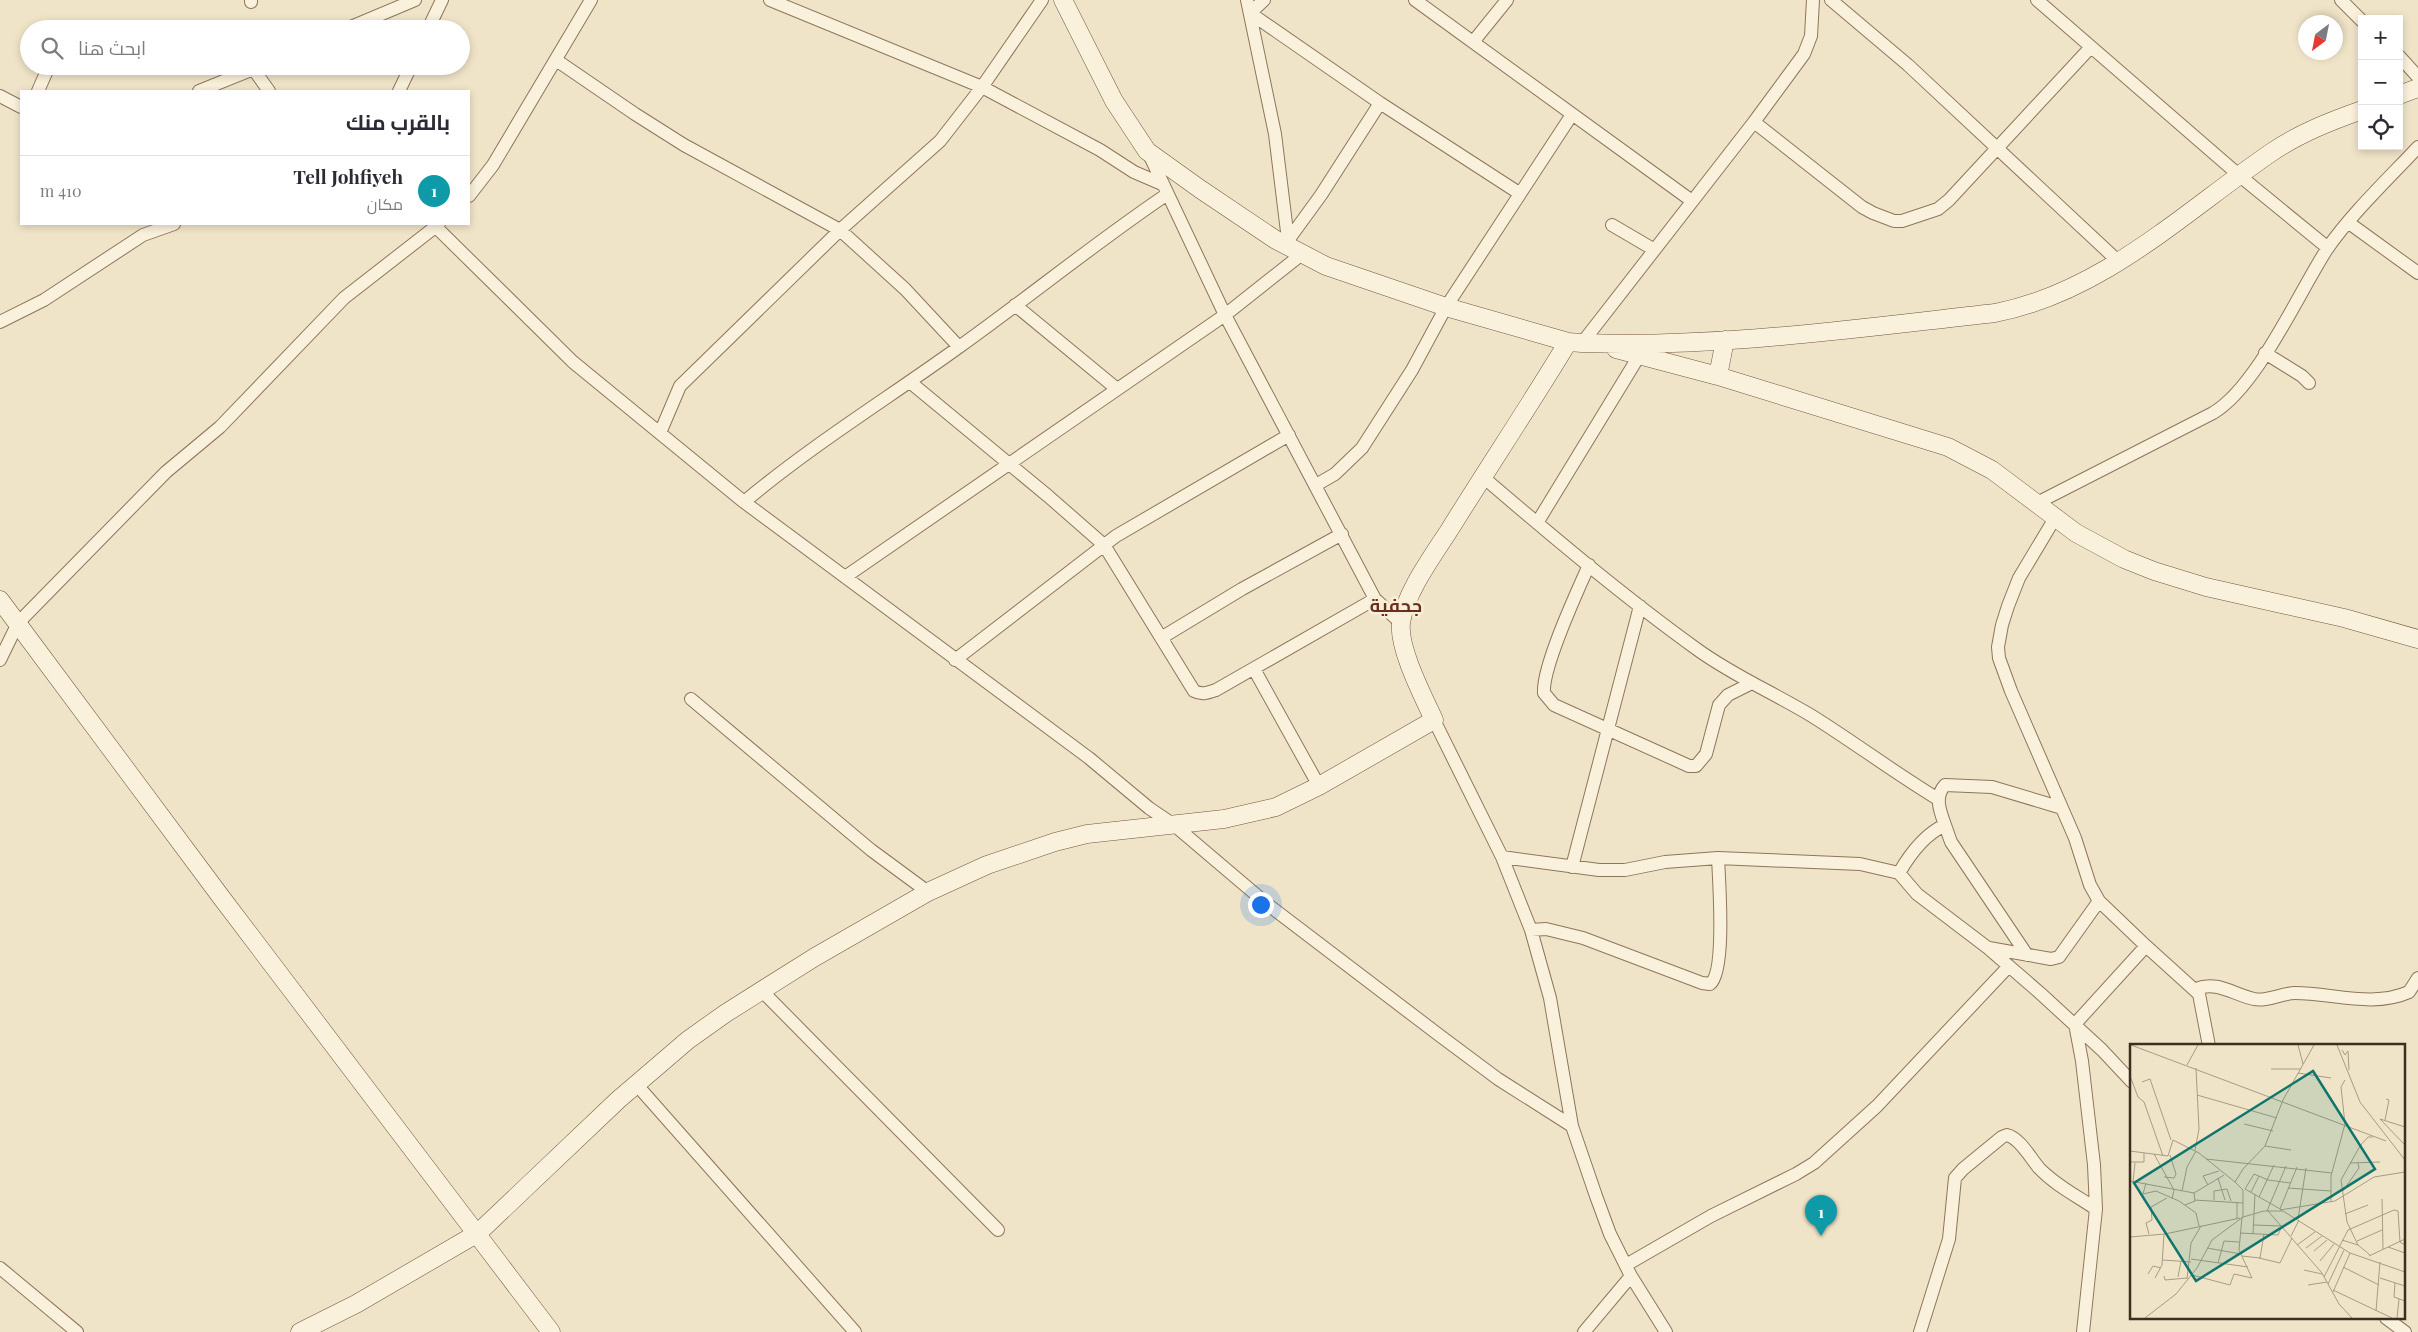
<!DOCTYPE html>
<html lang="ar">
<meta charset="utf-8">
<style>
body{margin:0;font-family:"Playfair Display",Cairo,serif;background:#f7f7f7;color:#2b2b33;direction:rtl}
.controls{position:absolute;right:15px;top:15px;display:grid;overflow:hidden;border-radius:0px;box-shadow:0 2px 8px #0003}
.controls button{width:45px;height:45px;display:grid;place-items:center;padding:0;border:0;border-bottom:1px solid #e1e1e2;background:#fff;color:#2b2b33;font:25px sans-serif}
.compass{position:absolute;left:2298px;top:15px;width:45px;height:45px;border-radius:50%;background:#fff;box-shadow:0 2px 8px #0003;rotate:212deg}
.you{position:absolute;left:1260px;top:904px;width:18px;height:18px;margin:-12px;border:4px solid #fff;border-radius:50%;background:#1a73e8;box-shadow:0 0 0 8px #1a73e833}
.badge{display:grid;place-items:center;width:32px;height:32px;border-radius:50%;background:#9e2a2b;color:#fff;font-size:16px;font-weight:700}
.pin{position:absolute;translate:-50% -41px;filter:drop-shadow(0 1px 2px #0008)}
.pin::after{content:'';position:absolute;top:26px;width:18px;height:15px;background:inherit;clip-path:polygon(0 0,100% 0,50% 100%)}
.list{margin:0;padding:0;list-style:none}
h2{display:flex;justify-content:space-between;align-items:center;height:65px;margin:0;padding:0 20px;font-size:21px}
h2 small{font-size:16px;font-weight:400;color:#7c7c81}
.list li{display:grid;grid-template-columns:32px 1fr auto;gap:15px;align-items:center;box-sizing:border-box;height:70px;padding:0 20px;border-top:1px solid #e1e1e2}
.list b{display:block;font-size:19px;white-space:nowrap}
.list p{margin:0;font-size:16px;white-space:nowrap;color:#7c7c81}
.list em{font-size:16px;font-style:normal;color:#7c7c81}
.icon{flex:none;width:28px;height:28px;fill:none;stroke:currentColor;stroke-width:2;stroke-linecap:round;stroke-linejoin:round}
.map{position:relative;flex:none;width:2418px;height:1332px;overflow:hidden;direction:ltr}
.search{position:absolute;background:#fff;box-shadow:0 2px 8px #0003;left:20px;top:20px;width:450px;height:55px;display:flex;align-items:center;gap:12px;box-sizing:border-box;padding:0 18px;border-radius:28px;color:#7c7c81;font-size:19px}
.panel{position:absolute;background:#fff;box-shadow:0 2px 8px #0003;left:20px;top:90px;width:450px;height:135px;border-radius:0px;direction:rtl}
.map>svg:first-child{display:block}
</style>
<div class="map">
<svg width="2418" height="1332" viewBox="0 0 2418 1332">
<rect width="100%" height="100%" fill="#f0e4c8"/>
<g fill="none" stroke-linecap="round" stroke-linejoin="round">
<g stroke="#8d765c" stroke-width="14">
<path id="street" d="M770 0 982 87 1100 150 1134 172 1162 184
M1247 0 1275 134 1289 248
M1264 0 1250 13 1380 103 1519 193
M1415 0 1692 201
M1831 0 1908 65 2119 262
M2037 0 2240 176 2328 248
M2341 0 2362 21
M251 2V0
M346 29 415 0
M428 29 442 0
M1473 42 1507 0
M2399 56 2418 77
M556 60 635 114 684 145 840 230 905 289 959 347
M254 70 269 91
M38 91 49 66
M199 91 261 66
M399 91 411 66
M0 96 21 107
M1754 122 1862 207 1873 213 1894 221H1902L1938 209 1949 200 2090 48
M1148 152 1225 315 1375 599 1401 623
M469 196 493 165 591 0
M2349 223 2418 273
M1612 225 1653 249
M436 227 573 362 744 502 1089 758 1149 808 1174 825 1267 904 1439 1035 1498 1079 1572 1126
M1289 239 1321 195 1380 103
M1015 305 1117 389
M0 322 44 300 143 235 174 224
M1582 343 1754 122 1804 54 1811 36 1813 0
M2265 353 2302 376 2309 383
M910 382 1048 496 1104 545 1194 691C1202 695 1207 693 1216 690L1375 599
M660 433 680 386 840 230 940 141 982 87 1042 0
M1483 477C1552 536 1623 596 1698 650 1734 676 1774 693 1812 716 1855 743 1895 773 1938 799
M1316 485 1335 474 1362 448 1412 370 1446 307 1571 116
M744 502C812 445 887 399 959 347 1029 297 1095 243 1166 195
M2037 503 2213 413C2257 387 2298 294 2327 249 2352 213 2388 179 2418 147
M2055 518 2019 578 2008 606 2002 625 1998 647 1999 658 2011 691 2075 838 2090 885 2099 901 2146 946 2199 994 2209 1046
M1537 523 1639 356
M1589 565C1577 592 1542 667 1544 693L1554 705 1689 766H1696L1706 754 1719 705 1728 695 1752 683
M845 577 1225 315 1302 254
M1161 638 1242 589 1342 534
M0 660 18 623 166 472 220 427 344 298 439 224
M955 660 1116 536 1289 435
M1254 669 1319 786
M691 699 871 850 928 892
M1434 720 1502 857 1531 930 1550 998 1572 1126 1596 1196 1610 1234 1631 1276 1666 1332
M1945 825 1951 842 2027 955
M1502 857 1599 870H1625L1665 862 1718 858 1860 864 1899 873 1917 894 1988 948 2040 993 2102 1050 2132 1082
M1572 867 1640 606
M1899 873C1910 854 1925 834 1945 825 1940 811 1934 797 1945 785L1992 787 2062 808
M1531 930 1546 929 1583 938 1702 983 1710 984C1726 972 1719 881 1718 858
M1989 948 2051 959 2059 957 2099 901
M2196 989C2217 980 2234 995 2254 999 2266 1002 2283 993 2295 993 2332 993 2373 1008 2409 992L2418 978
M762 991 998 1230
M636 1084 855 1332
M1626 1265 1711 1216 1796 1174 1814 1163 1877 1106 2009 966
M0 1268 77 1332
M2386 1318 2405 1332
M1584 1332 1631 1276
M1920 1332 1949 1239 1955 1178 1963 1169 2002 1137 2007 1135C2020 1138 2031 1159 2039 1168 2055 1185 2077 1196 2096 1209
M2083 1332 2096 1209 2094 1165 2082 1061 2075 1024 2146 946"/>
</g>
<g stroke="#6f573f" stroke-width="19">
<path id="secondary" d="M1063 0 1114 101 1147 151 1200 189 1276 240 1326 266 1446 307 1568 342 1582 343C1720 348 1859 328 1995 313 2103 292 2184 212 2272 152 2300 133 2331 121 2362 110
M2399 95 2418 88
M1616 349 1718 376 1948 447 1992 470 2076 533 2124 559 2154 571 2206 587 2344 618 2418 639
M1718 376 1725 340
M0 600 221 897 551 1332
M300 1332 356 1304 478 1233 618 1100 688 1040 726 1013 815 957 928 892 987 865 1055 842 1087 834 1224 819 1276 807 1319 786 1434 720C1423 696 1398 648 1401 623 1405 593 1434 554 1450 529 1489 466 1530 405 1568 342"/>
</g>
<use href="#street" stroke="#faf1dc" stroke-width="12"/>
<use href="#secondary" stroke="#faf1dc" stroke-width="18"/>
</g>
<g text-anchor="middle" stroke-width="5" stroke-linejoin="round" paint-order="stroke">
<g font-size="18" font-weight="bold" fill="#6b2e1e" stroke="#f7eed8">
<text x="1396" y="612">جحفية</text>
</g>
</g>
<g transform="translate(2130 1044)">
<rect width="275" height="275" fill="#f0e4c8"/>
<path fill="none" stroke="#a89b85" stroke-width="1" d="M1 1 256 97M168 1 173 20M207 1 230 58 275 116M212 6 215 11 218 7 219 26M57 21 68 1M141 25H171M168 29 201 34M0 32 8 53 14 58 33 112M12 38 20 35 41 96M67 51 147 74M255 76 259 56 256 55M114 80 143 87M275 83 250 75 275 101M135 102 161 106M65 106 69 85 66 24M0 107 38 112 43 96 69 109 105 138M24 110 44 146 42 155M76 115 202 129M0 118H14V109M220 119 250 118M34 133 44 134 46 130 40 111M88 134 95 156M0 137 64 149 94 131M3 138 5 119M16 139 13 150 26 147 49 157 66 169 69 182M78 141 73 132 89 127M158 144 201 147M115 145 124 130 138 136 160 139M115 145 152 166M52 147 57 123 66 107M213 147 229 124 228 119M121 148 129 132M129 153 144 121M252 155 253 205M64 156 113 159M84 156V147L97 145 101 157M107 158V175M201 158V132L215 80 211 43 215 36M55 161 65 157 64 149M150 165 167 123M150 166 205 157 244 133 275 128M137 167 156 122M138 167 192 229 209 260 222 274M215 170 238 161M113 173 134 167H153L220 209 275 228M168 175 176 124M110 189 148 191 152 182 123 181M19 190 16 179 22 176 21 163 37 154M123 190 125 150M161 192 169 176M0 193 35 190 110 174M212 196 228 201M227 197 252 186M167 201 185 188M258 203 275 209M77 204 111 210M176 204 192 192M184 207 197 196M240 211 228 201 217 178 211 136 230 102 238 93H243M112 212 130 214 134 190M239 212 275 195M129 214 150 219 162 194M61 215 118 223M33 216 61 218M190 217 204 200M88 219 94 197 109 198M213 223 249 241M174 226 192 230M18 230 23 222 31 224M62 231 100 241 104 230 122 234 109 206 112 173M34 232 35 236 57 234M48 233 51 217M194 233 218 186 264 166 268 167 270 198 275 201M25 234 32 221 34 190M250 234 275 242M57 235 61 199 71 182M265 239 264 253 275 257M198 240 214 206M178 241 197 238M203 246 262 274M203 248 220 209M246 267 250 218M15 274 46 250 67 224 82 196 113 173V146L105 138 113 125 135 102 153 56 184 1M267 274 269 255"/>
<path fill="#0f766e" fill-opacity="0.15" stroke="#0f766e" stroke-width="2.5" d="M183 27 245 125 66 237 4 139Z"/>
<rect width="275" height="275" fill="none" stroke="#3d2e20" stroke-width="2.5"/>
</g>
</svg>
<div class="controls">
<button>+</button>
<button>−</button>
<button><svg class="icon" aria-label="locate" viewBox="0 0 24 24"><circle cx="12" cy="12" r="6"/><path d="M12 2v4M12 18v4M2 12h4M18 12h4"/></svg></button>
</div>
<svg class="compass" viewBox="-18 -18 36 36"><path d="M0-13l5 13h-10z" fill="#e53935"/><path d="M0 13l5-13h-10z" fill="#7c7c81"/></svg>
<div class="you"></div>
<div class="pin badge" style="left:1821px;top:1236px;background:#0f9aa8">1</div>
<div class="search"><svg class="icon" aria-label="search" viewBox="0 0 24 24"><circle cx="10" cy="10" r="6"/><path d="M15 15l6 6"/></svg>ابحث هنا</div>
<section class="panel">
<h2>بالقرب منك<small></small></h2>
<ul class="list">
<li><span class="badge" style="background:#0f9aa8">1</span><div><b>Tell Johfiyeh</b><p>مكان</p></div><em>410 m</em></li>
</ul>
</section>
</div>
